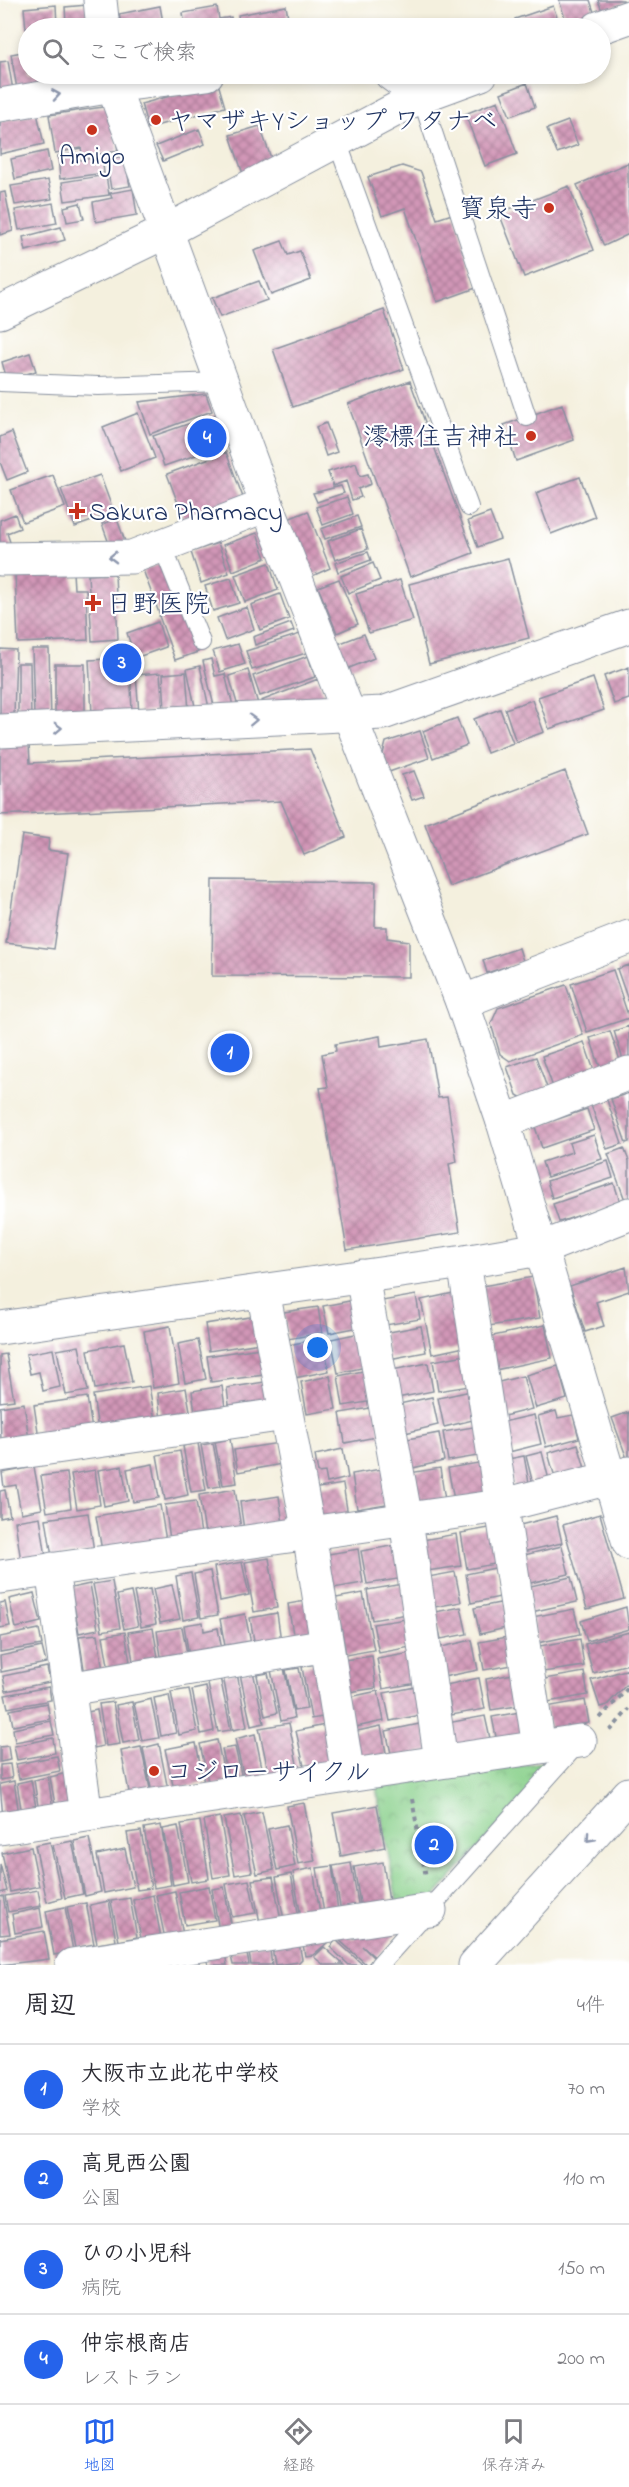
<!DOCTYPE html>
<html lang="ja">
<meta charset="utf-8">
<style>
body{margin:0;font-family:"Indie Flower","Klee One",sans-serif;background:#f7f7f7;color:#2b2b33}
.you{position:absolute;left:318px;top:1348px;width:21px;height:21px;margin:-15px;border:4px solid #fff;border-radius:50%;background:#1a73e8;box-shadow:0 0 0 9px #1a73e833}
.badge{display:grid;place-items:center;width:39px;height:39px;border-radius:50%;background:#2563eb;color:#fff;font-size:20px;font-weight:700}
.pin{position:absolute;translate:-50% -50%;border:3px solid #fff;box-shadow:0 2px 6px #0006}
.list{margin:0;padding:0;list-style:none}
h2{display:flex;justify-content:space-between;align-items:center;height:78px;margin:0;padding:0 24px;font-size:26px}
h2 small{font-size:20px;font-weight:400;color:#7c7c81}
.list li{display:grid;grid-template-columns:39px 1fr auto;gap:18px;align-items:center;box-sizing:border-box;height:90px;padding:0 24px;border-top:2px solid #e1e1e2}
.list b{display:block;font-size:22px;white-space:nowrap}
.list p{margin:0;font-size:20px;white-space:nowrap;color:#7c7c81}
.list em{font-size:20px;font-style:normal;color:#7c7c81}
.icon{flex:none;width:33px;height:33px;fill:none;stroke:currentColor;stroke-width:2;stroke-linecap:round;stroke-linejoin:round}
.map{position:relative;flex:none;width:629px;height:1965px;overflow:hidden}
.search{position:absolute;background:#fff;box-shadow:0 3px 9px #0003;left:18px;right:18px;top:18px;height:66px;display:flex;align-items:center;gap:15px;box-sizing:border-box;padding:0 21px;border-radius:33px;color:#7c7c81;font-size:22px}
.sheet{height:438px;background:#fff}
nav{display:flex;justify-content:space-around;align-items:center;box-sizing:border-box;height:84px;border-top:2px solid #e1e1e2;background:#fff;font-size:16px;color:#7c7c81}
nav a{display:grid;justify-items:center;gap:3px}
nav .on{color:#2563eb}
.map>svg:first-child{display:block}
</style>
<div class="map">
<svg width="629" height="1965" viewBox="0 0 629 1965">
<defs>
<pattern id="park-crowns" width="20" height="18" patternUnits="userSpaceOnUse" patternTransform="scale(1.5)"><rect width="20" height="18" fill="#89d08b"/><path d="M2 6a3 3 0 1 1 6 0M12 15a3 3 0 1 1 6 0" fill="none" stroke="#6fa975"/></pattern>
<pattern id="building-cross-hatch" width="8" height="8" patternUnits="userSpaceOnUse" patternTransform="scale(1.5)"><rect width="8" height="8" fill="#d297b7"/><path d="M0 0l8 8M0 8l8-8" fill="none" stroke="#aa7c98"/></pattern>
</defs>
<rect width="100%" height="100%" fill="#fff"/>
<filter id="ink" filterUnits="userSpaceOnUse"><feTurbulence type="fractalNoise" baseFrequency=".0167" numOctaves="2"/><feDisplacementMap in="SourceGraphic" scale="12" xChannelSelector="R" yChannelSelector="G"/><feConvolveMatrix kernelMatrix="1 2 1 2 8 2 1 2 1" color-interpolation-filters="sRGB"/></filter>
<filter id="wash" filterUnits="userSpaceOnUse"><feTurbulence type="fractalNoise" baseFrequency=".008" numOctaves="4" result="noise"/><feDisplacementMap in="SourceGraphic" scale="24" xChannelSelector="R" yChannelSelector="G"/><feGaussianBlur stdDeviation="1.35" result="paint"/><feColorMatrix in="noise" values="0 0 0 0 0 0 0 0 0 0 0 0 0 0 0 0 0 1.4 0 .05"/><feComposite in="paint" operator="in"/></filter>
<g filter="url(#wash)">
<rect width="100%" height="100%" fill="#f4f0de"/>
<path fill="url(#park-crowns)" stroke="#528074" stroke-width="1.5" d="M557 1760 429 1903 398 1907 376 1787Z"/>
<g id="blocks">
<path fill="url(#building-cross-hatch)" d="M559 0H590L595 15 567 24Z
M598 0H623L624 3 602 11Z
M56 5 57 26 26 29 24 8Z
M87 5 88 22 66 23 65 7Z
M160 6 164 28H122L119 14Z
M286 6 290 28H240L238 15Z
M553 6 561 28H519L515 19Z
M217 7 219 19 231 17 233 28H177L185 26 183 13Z
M28 51V74H39L42 91 18 95 11 54Z
M8 61 14 96 0 98V62Z
M42 74H62L64 87 45 89Z
M218 83 225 107 148 128 141 104Z
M527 83 535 107 510 116 501 93Z
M498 101 517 154 485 166 465 114Z
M110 106 118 151 83 157 81 148 55 153 49 115Z
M37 113 44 144 0 154V121Z
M568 121 578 145 557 153 547 129Z
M260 126 273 164 243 174 230 135Z
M199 129 205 144 163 161 156 146Z
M47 151 51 171 15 179 11 159Z
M78 153 79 160 102 157 104 173 60 179 58 156Z
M124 156 130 186 111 189 106 159Z
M628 163 629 234 604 246 577 185Z
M402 166 421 172 437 219 455 213 476 288 437 302 405 208 382 216 368 177Z
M106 175 109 195 65 201 62 182Z
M48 180 52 199 15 205 11 186Z
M569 186 594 250 524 277 499 213Z
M133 189 137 215 96 222 93 202 112 198 110 193Z
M5 192 13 231 0 235V193Z
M53 203 57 223 19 230 15 210Z
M80 203 84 219 67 222 64 207Z
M61 227 65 240 26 251 23 237Z
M282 241 288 255 300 251 311 280 271 295 254 251Z
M259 281 267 300 220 317 212 298Z
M384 310 404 369 293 407 273 349Z
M30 353 36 371 7 380 2 362Z
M410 381 473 553 410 577 348 404Z
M206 394 212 411 150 434 139 402Z
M562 404 574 440 516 461 504 425Z
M138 413 155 458 121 471 103 427Z
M217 414 228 444 164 466 153 436Z
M326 423 337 452 326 456 316 427Z
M12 432 27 472 7 480 0 462V437Z
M226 452 244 500 185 522 167 474Z
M356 463 360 476 368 474 371 484 358 489 361 497 352 500 346 481 333 486 328 472Z
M53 475 65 507 23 522 11 490Z
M100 475 114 513 75 527 61 489Z
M580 477 595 517 551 534 536 493Z
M341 486 344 493 317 502 313 493Z
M347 497 353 514 323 525 316 507Z
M308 511 330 568 310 577 288 519Z
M490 513 500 539 478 547 468 521Z
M15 514 20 528 7 533 12 548H0V520Z
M357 516 361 527 325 539 321 529Z
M117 519 126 544 111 549 102 524Z
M361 529 368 549 335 560 328 541Z
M257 533 266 558 233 571 223 545Z
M218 543 229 573 201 583 191 552Z
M368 552 371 560 338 572 335 563Z
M508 558 529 638 429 664 409 584Z
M164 562 180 605 159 613 143 570Z
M269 563 278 590 245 602 235 575Z
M373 563 380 580 348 593 341 576Z
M73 572 74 589H86L88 640 18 643 15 574Z
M115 574 118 639 92 641 88 575Z
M231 578 239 603 213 611 205 586Z
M339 579 358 624 337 633 318 587Z
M400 580 413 620 369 633 356 594Z
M280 594 289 619 260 630 251 605Z
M182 607 198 652 175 660 159 616Z
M247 607 254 629 225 640 217 618Z
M158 622 166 647 135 658 127 633Z
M291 623 294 631 255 645 253 637Z
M300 634 306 653 252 670 246 651Z
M364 634 374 658 347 669 338 644Z
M238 644 245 664 220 672 213 651Z
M0 649 16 650 14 717H0Z
M32 649H49L51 717H34Z
M308 656 315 677 260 696 253 676Z
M130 658 132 713 92 714 89 660Z
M211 659 215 676 225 674 233 706 215 710 203 661Z
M18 663H30L31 717H18Z
M55 664H85V713H55Z
M200 666 209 708 196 711 187 669Z
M629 667V699L614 704 604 676Z
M248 670 258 704 239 710 229 676Z
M186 672 189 711 165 712 163 674Z
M160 673 163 711 139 713 136 675Z
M593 678 604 710 549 729 538 697Z
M318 679 326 699 301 709 264 710 261 701Z
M532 700 544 732 516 742 505 709Z
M500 709 513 743 487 753 474 719Z
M457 718 467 745 433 758 423 731Z
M420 731 429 758 389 772 383 754 386 742Z
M29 743 30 763 310 749 346 837 304 855 281 801 0 815V745Z
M414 771 424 796 412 800 402 775Z
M565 771 588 834 448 886 425 824Z
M22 835 49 839 48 850 68 853 54 949 6 943Z
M213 880 376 882 375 927H387V938L409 941V977L212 976Z
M519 948 523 961 487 973 483 960Z
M629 965V1003L617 969Z
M613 970 629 1018 587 1032 571 984Z
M566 985 583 1035 510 1061 500 1054 491 1024 498 1008Z
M629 1026V1065L625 1066 614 1031Z
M610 1031 623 1069 603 1076 590 1038Z
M380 1036 381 1047 428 1039 438 1098 447 1097 457 1162 449 1164 460 1232 347 1250 320 1088 328 1087 322 1054 336 1051 335 1044Z
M584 1042 597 1079 555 1093 542 1056Z
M536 1057 550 1096 531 1103 517 1095 507 1067Z
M629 1093V1142L626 1143 611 1099Z
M607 1100 622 1144 607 1149 591 1105Z
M587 1109 594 1130 542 1148 535 1127Z
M594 1135 602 1159 547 1177 542 1162 572 1152 569 1143Z
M624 1148 629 1161V1199L625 1200 608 1154Z
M608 1161 613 1178 552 1198 547 1181Z
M614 1183 620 1202 559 1222 553 1204Z
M626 1267 629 1291 596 1302 604 1326 585 1332 570 1286Z
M533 1277 540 1318 489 1326 482 1286Z
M458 1292 469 1346 432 1354 421 1300Z
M416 1295 420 1319 386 1325 382 1301Z
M360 1299 365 1326 329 1333 323 1306Z
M318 1307 322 1333 288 1339 284 1312Z
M263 1315 267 1342 209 1351 205 1324Z
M545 1325 552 1358 495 1370 488 1337Z
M170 1326 179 1383 153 1388 144 1331Z
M421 1326 426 1352 389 1359 384 1333Z
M365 1332 371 1366 338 1373 331 1339Z
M323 1338 329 1371 294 1378 288 1345Z
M198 1340 206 1379 185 1383 178 1344Z
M124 1343 132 1382 95 1389 88 1350Z
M79 1346 88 1391 66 1395 57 1350Z
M267 1347 271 1374 211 1382 207 1356Z
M53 1349 60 1387 43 1391 39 1372 30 1374 26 1354Z
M6 1354 14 1400 0 1402V1355Z
M465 1355 470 1386 438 1391 433 1361Z
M428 1363 433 1391 397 1398 392 1370Z
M558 1366 567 1399 536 1408 526 1375Z
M368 1370 374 1401 343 1406 338 1376Z
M330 1376 336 1409 307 1414 301 1382Z
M523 1376 532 1409 504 1416 495 1383Z
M264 1382 268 1407 230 1413 227 1388Z
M149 1386 155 1420 98 1430 93 1395Z
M222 1386 226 1414 196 1418 192 1391Z
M186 1388 191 1416 161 1421 158 1393Z
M471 1391 477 1419 444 1427 438 1398Z
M87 1397 92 1430 39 1438 34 1405Z
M432 1397 438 1425 405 1433 399 1404Z
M24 1403 29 1440 1 1444 0 1407Z
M376 1407 381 1436 345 1443 340 1413Z
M556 1411 558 1418 573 1415 579 1438 546 1447 538 1416Z
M629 1412V1464L612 1418Z
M534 1415 541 1444 509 1452 503 1422Z
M479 1426 484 1455 448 1461 443 1432Z
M439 1433 444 1461 408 1469 402 1440Z
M230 1439 237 1483 223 1485 215 1442Z
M198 1443 206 1490 191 1492 183 1446Z
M213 1443 221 1486 209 1488 201 1445Z
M279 1443 282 1464 238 1472 234 1450Z
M578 1444 586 1472 556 1481 548 1453Z
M343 1449 348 1478 327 1483 325 1472 318 1473 315 1455Z
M180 1451 188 1495 165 1500 157 1455Z
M542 1452 550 1484 534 1488 526 1456Z
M524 1456 530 1488 515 1491 508 1459Z
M484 1462 490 1494 454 1500 448 1468Z
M153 1464 159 1498 133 1502 127 1469Z
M122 1466 128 1501 104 1506 98 1470Z
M34 1467 42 1509 21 1513 16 1485 4 1487 2 1473Z
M386 1468 392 1503 357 1509 352 1474Z
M440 1468 445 1500 414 1504 409 1473Z
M95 1470 100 1505 77 1509 71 1474Z
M67 1473 71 1508 47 1512 41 1476Z
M343 1484 348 1516 318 1521 312 1489Z
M235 1489 242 1535 206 1540 199 1495Z
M5 1490 10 1516 0 1518V1491Z
M279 1496 284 1531 245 1537 240 1502Z
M196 1501 202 1541 171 1546 165 1505Z
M160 1505 166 1541 102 1551 96 1516Z
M88 1513 94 1551 52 1557 46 1519Z
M600 1514 624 1599 587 1609 563 1525Z
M556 1516 562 1543 522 1552 516 1526Z
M40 1517 47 1564 22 1568 15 1521Z
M494 1527 500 1563 467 1569 461 1533Z
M456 1534 461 1566 427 1571 422 1540Z
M398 1545 404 1578 367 1584 361 1551Z
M562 1546 569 1574 526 1584 520 1556Z
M358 1549 363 1583 328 1589 322 1555Z
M269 1558 277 1608 254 1612 245 1562Z
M242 1562 249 1595 220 1601 214 1567Z
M495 1568 500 1597 471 1603 466 1574Z
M210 1571 218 1615 201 1618 194 1574Z
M455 1572 461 1602 435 1607 428 1577Z
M191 1573 199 1617 183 1620 176 1576Z
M571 1577 577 1602 531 1612 526 1587Z
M112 1581 120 1628 102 1631 93 1584Z
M90 1584 98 1629 79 1633 71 1588Z
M403 1584 408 1614 372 1620 367 1590Z
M172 1585 180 1619 160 1623 153 1589Z
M150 1589 156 1624 141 1627 134 1592Z
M131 1592 138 1626 124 1629 117 1595Z
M34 1593 41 1622 16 1628 9 1599Z
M363 1593 374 1650 346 1655 336 1598Z
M310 1600 316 1636 294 1640 288 1604Z
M5 1602 10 1626 0 1628V1603Z
M505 1602 510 1627 480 1634 474 1608Z
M461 1607 467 1634 441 1639 435 1612Z
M626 1607 629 1629 587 1641 581 1621Z
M574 1609 580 1634 537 1643 532 1617Z
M277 1613 282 1648 256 1652 250 1618Z
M245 1614 253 1653 227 1657 220 1619Z
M406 1619 411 1647 379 1653 373 1624Z
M203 1622 204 1631 218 1628 223 1656 190 1662 184 1625Z
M182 1627 188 1659 162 1663 157 1631Z
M153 1628 159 1663 134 1667 128 1632Z
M39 1629 42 1645 0 1652V1637Z
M125 1632 131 1668 109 1671 103 1636Z
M629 1632V1664L593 1673 585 1644Z
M98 1634 103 1672 85 1675 79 1636Z
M513 1636 518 1664 484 1670 479 1642Z
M580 1639 584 1666 543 1672 539 1646Z
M472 1640 478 1670 443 1677 437 1648Z
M42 1647 46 1663 1 1672 0 1656Z
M411 1653 417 1683 383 1689 377 1659Z
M372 1656 376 1688 342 1693 337 1661Z
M319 1663 329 1716 311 1719 302 1667Z
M47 1667 50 1682 6 1691 3 1676Z
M284 1668 294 1718 281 1721 271 1670Z
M299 1668 307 1709 294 1711 286 1670Z
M629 1669V1682L607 1705 600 1707 591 1680Z
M253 1671 264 1723 251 1726 240 1674Z
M584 1672 588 1695 548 1702 544 1679Z
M237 1673 247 1727 233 1730 223 1676Z
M268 1673 277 1713 265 1716 257 1675Z
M518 1673 523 1705 491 1710 486 1679Z
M220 1677 231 1730 218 1732 207 1679Z
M479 1678 485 1709 452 1715 446 1685Z
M421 1686 426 1714 390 1721 384 1693Z
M49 1687 51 1700 8 1708 5 1695Z
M206 1687 214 1731 201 1734 192 1690Z
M189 1689 197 1731 179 1735 171 1692Z
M378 1691 384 1721 351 1728 345 1698Z
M169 1695 176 1733 161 1736 154 1698Z
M151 1699 159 1738 142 1741 134 1703Z
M585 1700 589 1723 550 1730 546 1707Z
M113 1702 120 1744 106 1746 99 1704Z
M132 1702 139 1740 123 1743 116 1705Z
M47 1703 50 1719 13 1726 10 1710Z
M97 1710 103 1746 89 1749 83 1713Z
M525 1711 529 1736 497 1742 492 1717Z
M485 1716 491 1743 452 1750 447 1723Z
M51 1721 54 1735 15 1742 13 1729Z
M289 1723 299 1774 270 1780 259 1728Z
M424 1723 429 1751 392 1758 386 1731Z
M330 1724 339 1768 306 1775 296 1731Z
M381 1726 387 1758 354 1765 348 1733Z
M255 1734 264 1777 245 1782 235 1739Z
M53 1738 55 1753 17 1760 14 1746Z
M217 1740 226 1783 209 1786 200 1744Z
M196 1743 204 1783 174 1790 165 1749Z
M159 1744 168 1790 152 1793 143 1748Z
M8 1746 10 1760 0 1762V1747Z
M141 1747 151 1793 130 1797 121 1751Z
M235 1747 243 1783 230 1786 222 1749Z
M57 1756 60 1771 19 1779 16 1764Z
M10 1764 12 1778 0 1780V1765Z
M67 1773 73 1808 56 1810 50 1777Z
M48 1777 53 1810 39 1812 34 1780Z
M31 1780 37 1813 22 1815 17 1783Z
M14 1781 19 1815 3 1818 0 1784Z
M304 1803 315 1861 298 1864 287 1806Z
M377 1805 385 1847 341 1856 333 1813Z
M262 1812 274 1870 257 1874 244 1816Z
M241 1815 252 1872 235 1875 224 1818Z
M220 1817 230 1875 213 1878 204 1820Z
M200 1821 209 1879 191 1882 181 1824Z
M161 1825 171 1885 154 1888 144 1828Z
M287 1825 295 1866 277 1870 268 1829Z
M178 1826 188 1882 173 1885 163 1829Z
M141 1831 151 1888 137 1890 127 1833Z
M89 1838 101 1892 85 1896 74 1841Z
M72 1841 83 1894 65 1898 53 1845Z
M50 1842 62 1898 47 1902 35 1845Z
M31 1847 39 1886 10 1892 2 1853Z
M125 1849 133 1887 104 1893 97 1855Z
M383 1862 389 1901 362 1915 354 1867Z
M351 1863 360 1915 342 1918 333 1866Z
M0 1864 7 1891 0 1893Z
M332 1866 339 1918 325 1920 317 1868Z
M313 1868 321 1920 302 1923 293 1872Z
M291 1874 300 1923 285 1926 276 1877Z
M273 1877 282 1926 261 1929 252 1880Z
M249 1880 256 1913 232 1917 226 1884Z
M209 1886 215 1920 185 1925 179 1892Z
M224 1887 233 1934 220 1937 212 1889Z
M38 1890 41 1906 8 1912 5 1896Z
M175 1891 183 1935 165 1939 156 1895Z
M153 1895 161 1938 142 1943 133 1900Z
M3 1896 10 1934 0 1935V1897Z
M130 1898 137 1937 119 1941 111 1901Z
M109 1901 116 1941 97 1944 90 1905Z
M86 1903 94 1944 75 1948 67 1907Z
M65 1907 73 1951 54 1955 46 1911Z
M40 1908 43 1927 15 1933 12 1914Z
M363 1928H401L376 1958 362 1946 374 1958 367 1965 338 1939 345 1931 354 1939Z
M44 1931 49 1959 0 1965V1939Z
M326 1933 327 1943 313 1955 305 1956 302 1938Z
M298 1938 302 1959 299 1962 275 1965 271 1942Z
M336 1940 363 1965H349L330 1947Z
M269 1943 272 1965H251L248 1946Z
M324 1947 344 1965H324L314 1957Z
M246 1948 249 1965H233L230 1952Z
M225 1952 227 1965H208L206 1955Z"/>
</g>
</g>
<g filter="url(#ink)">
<use href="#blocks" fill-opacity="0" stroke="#88909e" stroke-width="1.5"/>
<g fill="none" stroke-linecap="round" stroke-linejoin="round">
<g stroke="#88909e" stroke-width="20">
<path id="service" d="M421 96 527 417
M337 141 469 507
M0 382 98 386 222 382
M162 545 201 642
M379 1965 578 1743"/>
</g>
<g stroke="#88909e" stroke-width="35">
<path id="minor" d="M391 74 421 96
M0 105 113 86 207 74
M0 559 132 557 267 505
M0 731 383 713 629 626
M462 1002 629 937
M503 1122 629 1073
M464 1262 539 1747
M362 1276 406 1520 441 1761
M263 1291 309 1533 348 1776
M0 1328 464 1262 540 1249 629 1214
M0 1455 286 1414
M52 1569 86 1815
M0 1577 500 1506 629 1473
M68 1689 327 1645
M0 1828 580 1741
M72 1965 430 1910
M475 1965 629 1794"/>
</g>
<g stroke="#88909e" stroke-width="35">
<path id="tertiary" d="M100 0 103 28
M598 28 629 17
M111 74 113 86 267 505 462 1002 503 1122 629 1543
M0 312 167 231 421 96 481 74"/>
</g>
<path stroke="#88909e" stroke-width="4" stroke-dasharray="4.5 4.5" stroke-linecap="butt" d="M600 1718 629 1687
M610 1731 629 1709
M412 1799 426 1877"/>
<use href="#service" stroke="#fff" stroke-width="18"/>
<use href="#minor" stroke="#fff" stroke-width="33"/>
<use href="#tertiary" stroke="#fff" stroke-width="33"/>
</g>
<defs><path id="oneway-chevron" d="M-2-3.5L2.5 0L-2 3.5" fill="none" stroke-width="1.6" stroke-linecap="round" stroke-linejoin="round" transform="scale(1.5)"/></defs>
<g stroke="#8d97ae">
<use href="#oneway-chevron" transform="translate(56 95) rotate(-9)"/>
<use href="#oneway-chevron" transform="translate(113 557) rotate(179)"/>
<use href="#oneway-chevron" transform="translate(253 720) rotate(-2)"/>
<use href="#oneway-chevron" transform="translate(58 728) rotate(-2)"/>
<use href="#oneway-chevron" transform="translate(590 1838) rotate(132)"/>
</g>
</g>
<g fill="#c8321e" stroke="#fff" stroke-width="2">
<circle cx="156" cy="120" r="6"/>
<circle cx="92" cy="130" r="6"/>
<circle cx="549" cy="208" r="6"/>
<circle cx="531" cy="436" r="6"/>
<path d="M74 502h6v6h6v6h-6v6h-6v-6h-6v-6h6z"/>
<path d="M90 594h6v6h6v6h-6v6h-6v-6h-6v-6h6z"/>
<circle cx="154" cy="1771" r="6"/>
</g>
<g text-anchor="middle" stroke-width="4.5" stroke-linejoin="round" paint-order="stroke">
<g font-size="26" fill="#1b2f5e" stroke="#fff" text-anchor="start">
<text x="168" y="129">ヤマザキYショップ ワタナベ</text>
<text x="92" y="164" text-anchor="middle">Amigo</text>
<text x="537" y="217" text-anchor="end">寳泉寺</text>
<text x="519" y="445" text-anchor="end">澪標住吉神社</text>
<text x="89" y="520">Sakura Pharmacy</text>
<text x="106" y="612">日野医院</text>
<text x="166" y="1780">コジローサイクル</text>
</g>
</g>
</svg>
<div class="you"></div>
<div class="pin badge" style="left:230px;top:1053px">1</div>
<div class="pin badge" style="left:434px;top:1845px">2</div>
<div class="pin badge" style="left:122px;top:663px">3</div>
<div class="pin badge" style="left:207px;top:438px">4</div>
<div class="search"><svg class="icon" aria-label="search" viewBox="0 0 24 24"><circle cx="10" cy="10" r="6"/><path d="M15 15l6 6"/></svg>ここで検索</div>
</div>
<section class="sheet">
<h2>周辺<small>4件</small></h2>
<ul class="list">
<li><span class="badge">1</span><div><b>大阪市立此花中学校</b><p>学校</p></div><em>70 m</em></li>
<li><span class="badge">2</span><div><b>高見西公園</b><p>公園</p></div><em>110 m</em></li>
<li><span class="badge">3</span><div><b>ひの小児科</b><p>病院</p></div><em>150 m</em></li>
<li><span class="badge">4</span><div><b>仲宗根商店</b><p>レストラン</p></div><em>200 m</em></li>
</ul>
</section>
<nav>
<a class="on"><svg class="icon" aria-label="map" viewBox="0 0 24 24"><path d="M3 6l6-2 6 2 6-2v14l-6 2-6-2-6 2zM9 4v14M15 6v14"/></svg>地図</a>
<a><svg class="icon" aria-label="directions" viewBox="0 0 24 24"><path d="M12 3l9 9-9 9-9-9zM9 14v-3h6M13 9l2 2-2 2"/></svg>経路</a>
<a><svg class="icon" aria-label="saved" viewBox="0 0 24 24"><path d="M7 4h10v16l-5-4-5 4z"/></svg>保存済み</a>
</nav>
